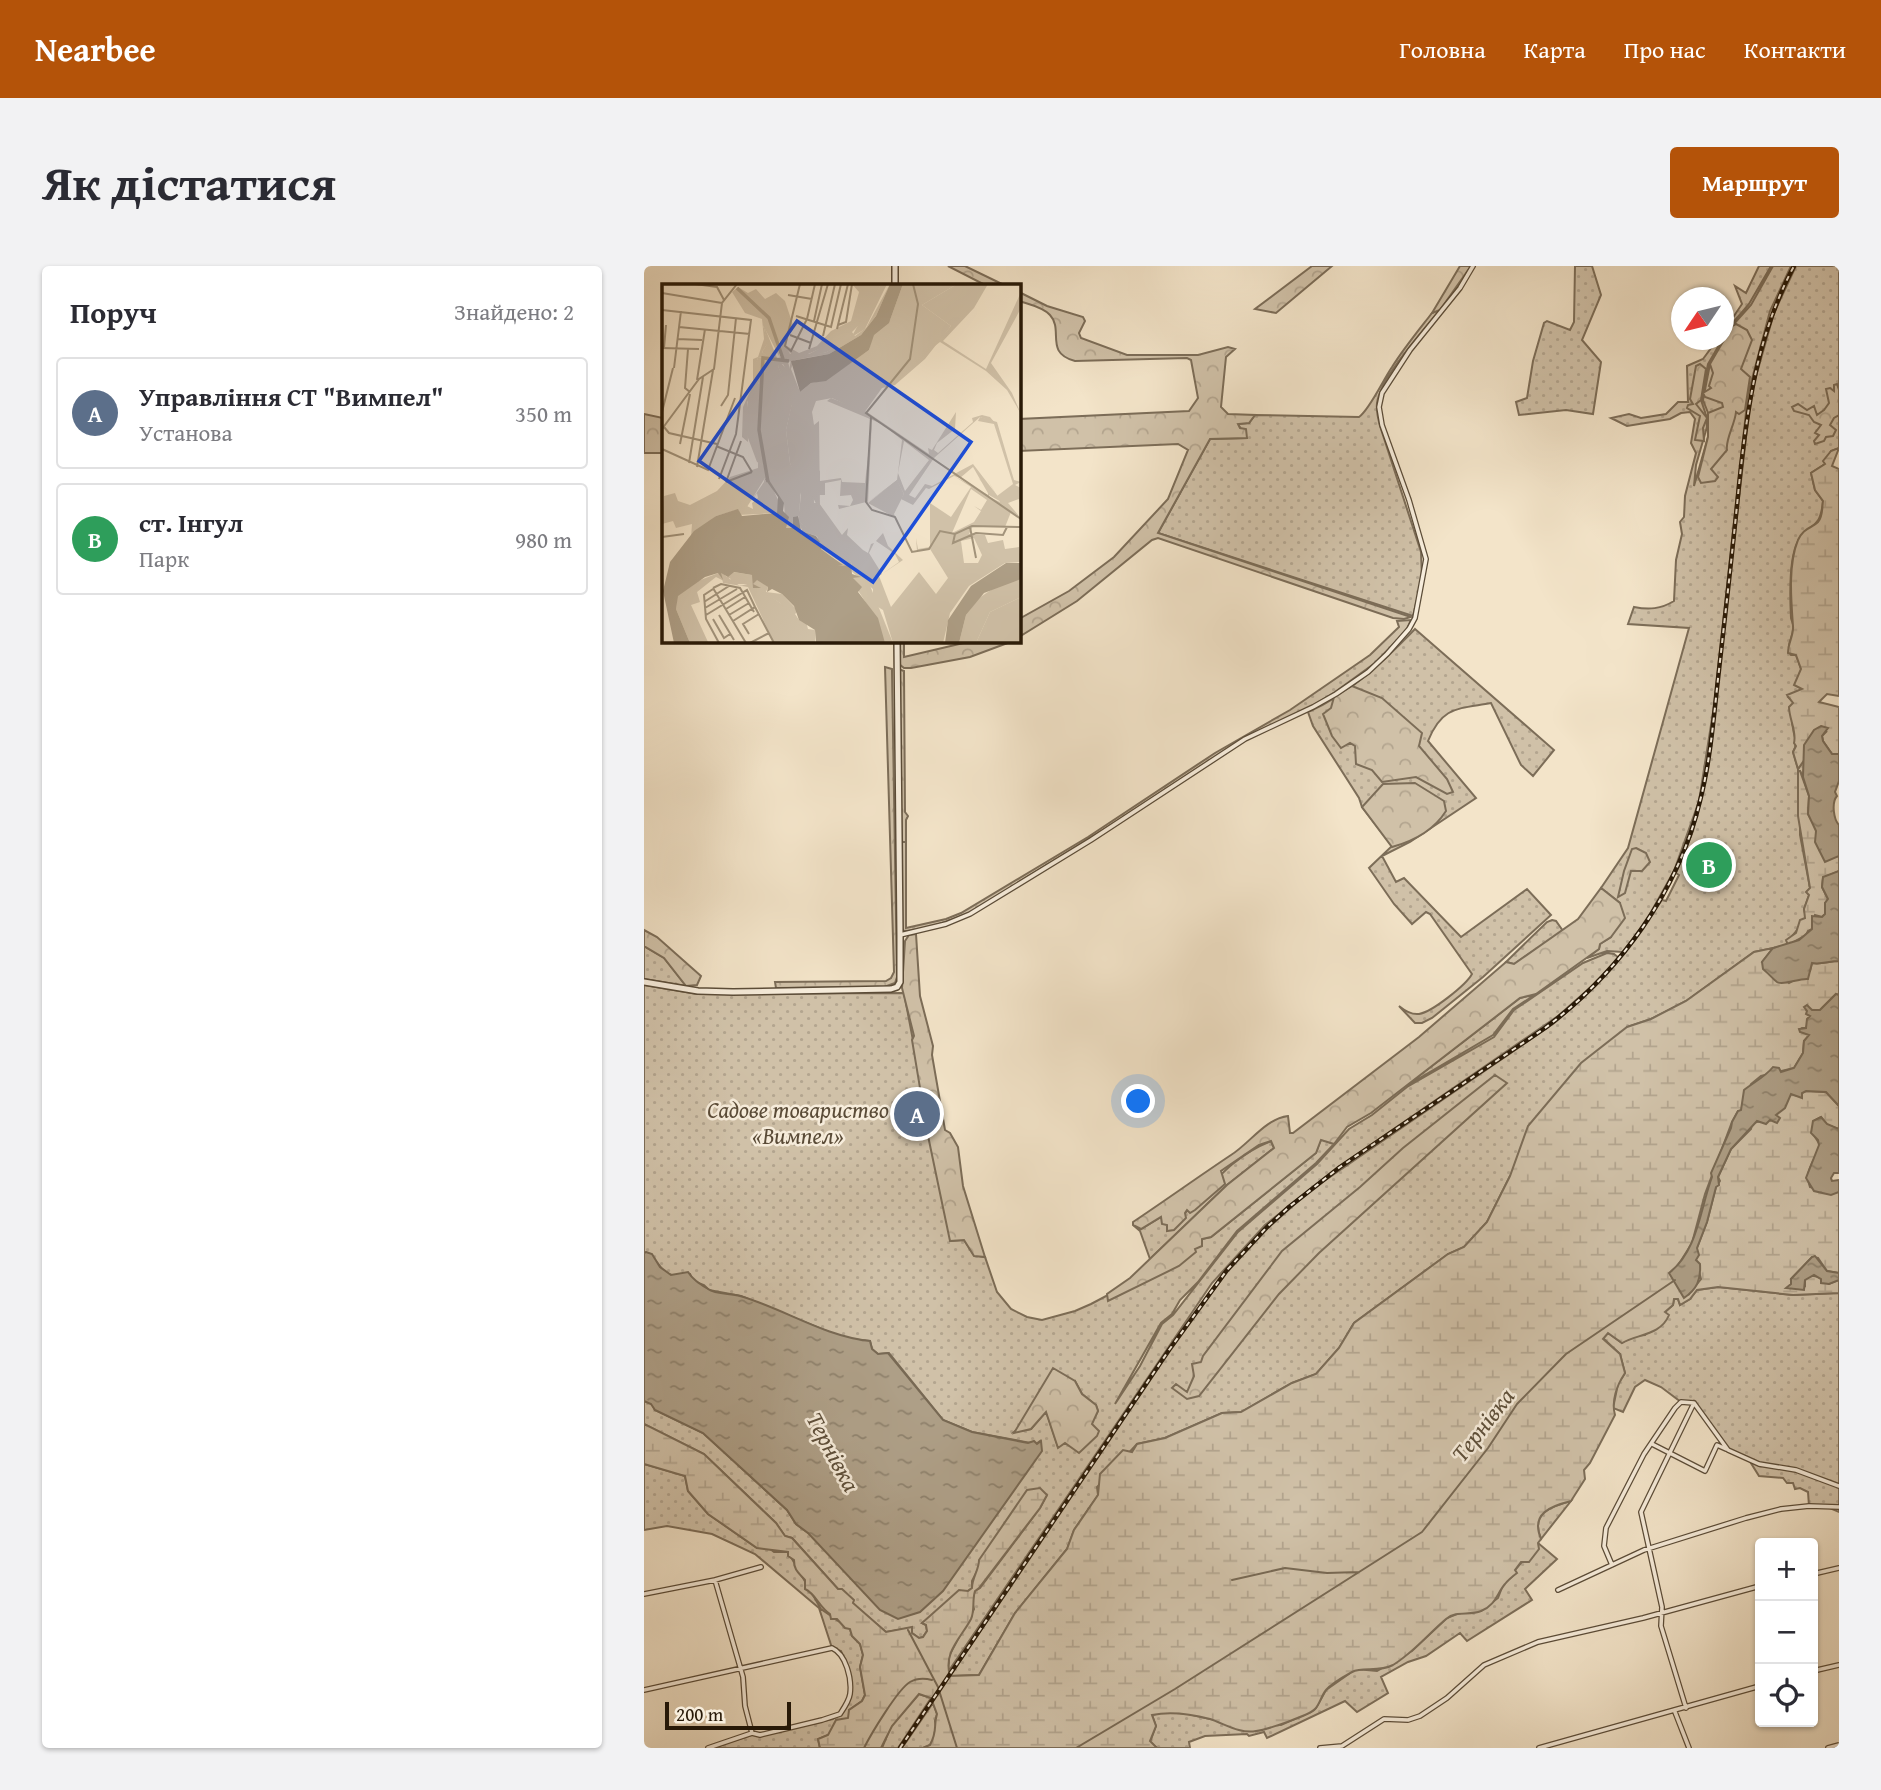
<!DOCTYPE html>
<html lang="uk">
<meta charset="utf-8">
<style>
body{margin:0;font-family:"Gentium Book Plus",serif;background:#f2f2f3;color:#2b2b33}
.controls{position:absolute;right:21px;bottom:21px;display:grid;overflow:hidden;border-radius:7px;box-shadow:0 2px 5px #0004}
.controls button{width:63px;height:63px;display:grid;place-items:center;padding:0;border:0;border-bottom:2px solid #e1e1e2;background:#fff;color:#2b2b33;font:35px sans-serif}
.compass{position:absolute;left:1027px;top:21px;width:63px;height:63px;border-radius:50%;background:#fff;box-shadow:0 2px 5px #0004;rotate:235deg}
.scale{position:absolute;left:21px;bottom:18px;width:126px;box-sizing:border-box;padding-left:7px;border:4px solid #281907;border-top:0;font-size:19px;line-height:24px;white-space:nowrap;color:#281907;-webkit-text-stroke:5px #f7eddc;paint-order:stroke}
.you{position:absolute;left:495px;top:836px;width:24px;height:24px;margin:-18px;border:5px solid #fff;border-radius:50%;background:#1a73e8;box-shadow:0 0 0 10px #1a73e833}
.badge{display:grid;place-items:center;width:46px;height:46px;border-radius:50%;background:#b45309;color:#fff;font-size:23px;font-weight:700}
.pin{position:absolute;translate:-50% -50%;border:4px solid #fff;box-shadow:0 2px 7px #0006}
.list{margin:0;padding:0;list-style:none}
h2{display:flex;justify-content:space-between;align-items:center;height:91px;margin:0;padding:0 28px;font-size:30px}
h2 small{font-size:23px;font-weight:400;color:#7c7c81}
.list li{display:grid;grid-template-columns:46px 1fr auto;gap:21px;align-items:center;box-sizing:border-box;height:112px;margin:0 14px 14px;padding:0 14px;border:2px solid #e1e1e2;border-radius:7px}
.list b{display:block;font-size:26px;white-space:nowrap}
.list p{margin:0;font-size:23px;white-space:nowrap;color:#7c7c81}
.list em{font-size:23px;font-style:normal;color:#7c7c81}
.icon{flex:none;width:38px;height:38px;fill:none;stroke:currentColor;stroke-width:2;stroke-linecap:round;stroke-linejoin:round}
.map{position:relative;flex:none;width:1195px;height:1482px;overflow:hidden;border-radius:7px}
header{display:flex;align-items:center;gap:42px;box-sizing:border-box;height:98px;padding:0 35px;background:#b45309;color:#fff}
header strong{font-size:33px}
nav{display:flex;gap:38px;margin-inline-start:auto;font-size:24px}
.intro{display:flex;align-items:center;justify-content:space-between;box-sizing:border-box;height:168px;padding:0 42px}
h1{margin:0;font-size:49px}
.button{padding:18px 32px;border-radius:7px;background:#b45309;color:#fff;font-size:24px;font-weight:700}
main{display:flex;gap:42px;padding:0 42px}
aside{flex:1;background:#fff;border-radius:7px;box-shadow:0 2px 5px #0004}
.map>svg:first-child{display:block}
</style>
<header>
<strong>Nearbee</strong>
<nav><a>Головна</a><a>Карта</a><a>Про нас</a><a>Контакти</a></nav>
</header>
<div class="intro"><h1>Як дістатися</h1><a class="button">Маршрут</a></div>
<main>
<aside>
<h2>Поруч<small>Знайдено: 2</small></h2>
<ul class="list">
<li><span class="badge" style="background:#5c6f8a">A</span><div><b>Управління СТ &quot;Вимпел&quot;</b><p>Установа</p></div><em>350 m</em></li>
<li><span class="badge" style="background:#2e9e5b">B</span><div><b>ст. Інгул</b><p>Парк</p></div><em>980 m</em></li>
</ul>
</aside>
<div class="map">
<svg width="1195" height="1482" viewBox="0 0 1195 1482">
<defs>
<pattern id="grass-dots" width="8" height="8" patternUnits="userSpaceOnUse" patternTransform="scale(1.75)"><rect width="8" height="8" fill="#d0c1a8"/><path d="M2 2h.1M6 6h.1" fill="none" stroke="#b3a58f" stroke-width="1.8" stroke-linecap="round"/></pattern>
<pattern id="forest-crowns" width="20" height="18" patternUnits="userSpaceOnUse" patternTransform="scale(1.75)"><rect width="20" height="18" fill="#d0c1a8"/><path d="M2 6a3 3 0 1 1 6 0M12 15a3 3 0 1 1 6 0" fill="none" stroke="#b3a58f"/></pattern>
<pattern id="wetland-marsh" width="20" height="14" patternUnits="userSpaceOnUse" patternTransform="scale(1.75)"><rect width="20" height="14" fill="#d0c1a8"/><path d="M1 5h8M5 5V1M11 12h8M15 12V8" fill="none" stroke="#b3a58f"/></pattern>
<pattern id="water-ripples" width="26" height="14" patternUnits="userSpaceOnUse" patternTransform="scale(1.75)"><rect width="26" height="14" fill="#ae9f87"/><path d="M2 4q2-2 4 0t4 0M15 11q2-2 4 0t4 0" fill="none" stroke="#8e816c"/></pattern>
</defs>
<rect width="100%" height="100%" fill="#f3e4c9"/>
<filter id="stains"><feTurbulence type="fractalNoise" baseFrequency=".00286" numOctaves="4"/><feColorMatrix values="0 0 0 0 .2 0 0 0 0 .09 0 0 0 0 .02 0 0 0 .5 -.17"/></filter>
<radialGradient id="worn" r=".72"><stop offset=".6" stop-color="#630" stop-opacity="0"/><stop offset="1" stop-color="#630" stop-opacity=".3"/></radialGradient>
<path fill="url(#grass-dots)" stroke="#7c6d58" stroke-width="2" fill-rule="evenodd" d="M931 0H948L957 29 938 74 957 96 949 148 922 144 875 149 872 136 883 132 889 95 900 57 903 55 926 64 930 56Z
M1115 0H1127L1105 38 1086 60 1064 98 1057 134 1062 149 1063 161 1052 199 1050 220 1064 171V147L1059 134 1066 98 1088 60 1107 39 1129 0H1147L1126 45 1104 128 1070 440 1055 535 1030 605 1002 655 979 686 963 685 943 692 955 683 956 678 967 671 976 637 957 622 984 582 1045 362 984 358 990 341C1005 344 1017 343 1030 335L1032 294 1038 268 1036 256 1040 251 1041 230 1052 187 1047 177 1051 153 1046 146 1037 147 1026 153 983 160 967 152 985 148 997 152 1022 148 1034 136H1044L1043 100 1059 93 1073 74H1080V65L1098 38 1091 20 1102 27Z
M1152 0H1195V182L1187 185 1181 198 1167 207 1171 224 1179 235C1176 267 1164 256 1154 275 1145 292 1146 333 1147 352 1148 356 1150 359 1149 363 1149 373 1141 379 1147 389H1152L1157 403 1158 423 1144 431 1150 437C1148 445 1147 454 1149 462 1150 472 1155 476 1149 486L1154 503 1161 493 1159 511 1156 505V569L1166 622 1163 626 1165 629 1160 643 1162 652C1154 660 1153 668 1143 674L1144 679 1110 686 1042 735 1007 753 983 761 866 910 843 956 820 981 804 988 710 1057 695 1082 672 1108 648 1117 597 1146 578 1147 521 1172 493 1178 453 1221 454 1229 430 1264 423 1283 371 1347 335 1409 306 1410 525 1084 584 1005 624 962 667 924 909 758C953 722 986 681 1018 634L1022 635 1035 609 1032 607 1049 565 1064 503 1107 128 1130 47Z
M794 44H796C779 65 737 111 733 137 732 145 734 152 736 160L777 286 778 313 769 350 514 267 566 173 602 172 594 158 605 157 611 149 715 151C726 143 739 114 748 101 760 82 774 65 788 47Z
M767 354 762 365 731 397 691 426 668 440 600 472 512 531 325 647C304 655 283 664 260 665L257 662V576H262V662L302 653 317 647 444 571 571 487 646 444 726 389 755 361 753 355Z
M771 363 910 484 889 510 877 499 847 437C814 443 798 440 784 475L832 532 766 576 738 590 752 616 760 612 817 671 883 623 907 649 839 711 788 752 778 757H771L755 740C761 745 767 749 775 748 788 746 822 719 828 708L786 648 782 646 768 658 750 638 725 602 748 580 718 541 715 532 669 460 664 446C707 427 740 395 771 363Z
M908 654 912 655 919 665 870 698 862 696 903 656Z
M0 680 20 692 42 720 0 713Z
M963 687 970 688 975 692 948 720 914 750 696 900 621 959 568 1017 304 1406 305 1390 330 1343 328 1335 331 1325 336 1322 396 1242 403 1229 335 1301 328 1315V1322L278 1357 282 1359 283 1365 279 1371 275 1372 268 1367 267 1362 242 1366 208 1337 209 1334 194 1323 148 1272 141 1270 132 1257 60 1188 0 1158V1135L8 1138 11 1144 59 1167 143 1244 152 1258 164 1267 394 1189 397 1185 396 1175 392 1178 328 1166 299 1154 245 1087 234 1088 228 1083 226 1075 206 1073 185 1066 97 1030 65 1024 60 1019 49 1015 46 1008C39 1007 34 1011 28 1009 15 1006 15 992 0 986V719L53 728 260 727 307 975 320 974 330 989 341 991 353 1026 367 1043 383 1051 398 1054 431 1045 447 1038 551 983 558 973 567 971 672 887 677 873 690 878 672 897 593 965 554 1016 536 1034 528 1048 517 1057 471 1138 496 1100 518 1058 529 1049 594 966 673 898 705 863 728 849 763 821 850 771 870 744 939 697ZM431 1115 438 1128 452 1139 454 1145 447 1158 414 1181 402 1145 387 1163 370 1166Z
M892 728 869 743 849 769 762 820 876 732Z
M627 875 630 882 583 919 506 993 496 965 489 959 497 963 517 951 541 947C569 918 587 891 627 875Z
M1074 1021 1149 1029 1195 1027V1246L1181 1240H1165L1164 1226 1156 1222 1151 1223 1149 1217H1143L1139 1212 1115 1210 1105 1194 1084 1184 1050 1137 1037 1136 1017 1121 1001 1114 991 1121 979 1146 969 1142 974 1118 981 1107 976 1088 959 1072 964 1067 978 1077 989 1070 1001 1069 1023 1049 1021 1046 1029 1039 1030 1033H1034L1036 1039 1046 1033 1053 1024Z
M0 1198 41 1210 44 1225 64 1248 113 1282H125L130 1286H144L177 1343 206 1363 208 1370 216 1378 219 1389 216 1401 221 1429 218 1435 205 1444V1452L184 1469 174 1473 176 1482H66L108 1469H117L189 1453C214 1439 206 1407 197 1385L188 1382 175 1342 111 1288 68 1268 23 1260 0 1264Z
M927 1235 897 1273C886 1248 907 1240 927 1235Z
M894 1277 913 1293 881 1323 888 1334 823 1375 816 1367 782 1390 764 1396 737 1411 744 1427 713 1446 701 1435 623 1472 620 1466 605 1470 603 1468 561 1470 545 1476 546 1482H513L506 1476 512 1460 508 1449 521 1446 544 1448 566 1453 637 1459 667 1446 672 1442 682 1424 712 1403 733 1405 768 1385 803 1352 818 1346 837 1345 854 1332 859 1319 872 1307 871 1304Z
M275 1428 287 1432 254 1482H238L247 1460Z
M289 1437 293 1448 291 1455 293 1467 286 1479 279 1482H258Z"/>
<path fill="url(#forest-crowns)" stroke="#7c6d58" stroke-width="2" d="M304 0H321L360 19H341Z
M668 0H688L632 47 611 43Z
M816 0H827L796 44 788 47Z
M375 26 403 40 439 51 441 55 435 67 437 72 483 89H554L584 81 591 83 582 91 577 141 584 148 611 149 605 157 594 158 596 162 602 163 603 172 566 173 514 267 767 351 760 353 749 352 514 272 508 274 433 335 375 371V353L425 325 470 291 524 233 544 184 534 178 375 185V153L545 145 554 132 547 94 543 92 431 95C400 87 420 64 406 49 399 41 384 38 375 35Z
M1092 58 1103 64 1108 74 1097 103 1106 111 1101 144 1095 148 1092 146C1091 158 1081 174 1083 184L1067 203 1074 211 1071 215 1057 217 1054 211 1064 171V147L1079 141 1078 137 1061 131 1059 127 1067 122 1065 120 1069 107 1066 98 1088 60Z
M1056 98 1062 103 1057 134 1052 138 1063 152 1059 162 1060 175 1051 174 1056 150 1043 142 1044 139 1049 138 1046 133 1052 100Z
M1193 118 1195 124V149L1190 152 1186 159 1192 164 1189 170 1182 171 1180 175 1171 178 1170 175 1175 169 1171 167 1177 159 1170 156 1165 149 1150 145 1148 141 1154 138 1163 144 1170 140 1173 149 1180 144 1185 137 1182 123 1186 122 1190 125V119Z
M0 148 19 152V187H0Z
M255 375H260V391L328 375H369L326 391 267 402H260L255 398Z
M241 401 248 403V406L253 711 251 717 240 721 132 722 131 716 242 715 247 712 250 706Z
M254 403 260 405 261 546 264 550 262 554V576H257Z
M708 420 738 432 778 467 775 480 803 513 809 526 803 528 772 511 738 516 728 504 712 498 711 480 706 477 697 482 688 470 679 448 687 442 690 431Z
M771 517 800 535 802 545C790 564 770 575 748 581L718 541 739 518Z
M992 582 1002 587 1006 596 998 605H987L981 627 974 631 980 605 988 583Z
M957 622 976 637 981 652 967 671 956 678 955 683 892 728 876 732 727 847 703 861 690 878 677 874 672 887 567 971 558 973V980L551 983 552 986 535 1000 464 1035 463 1028 486 1012 583 919 630 882 627 875 615 879 577 905 581 918 551 944 546 947 543 944 541 947 542 952 530 964 523 965V959L518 958 517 951 497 963 489 959V956C522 934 554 911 587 889 606 877 621 853 644 850L646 867H649L775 771 862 696 870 698 934 653Z
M0 664 13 671 57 710 53 719 42 720 20 692 0 680Z
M272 668 276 730 289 780 288 789 301 864 306 867 314 881 319 920 341 991 330 990 320 974 306 975 283 865 290 858 286 847 280 846 268 774 270 770 258 722 261 675 265 669Z
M851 809 863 817 675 987 635 1028 555 1130 543 1133 528 1122 532 1118 543 1126 550 1110 548 1098 557 1096 559 1090 638 985 716 921 759 882Z
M409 1102 431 1115 438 1128 452 1139 454 1145 448 1158 455 1165 453 1170 435 1187 421 1177 414 1182 402 1146 387 1163 370 1167Z"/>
<path fill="url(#wetland-marsh)" stroke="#7c6d58" stroke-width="2" d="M1195 182 1188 200 1195 203V430L1183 428 1175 436 1195 441V488H1188L1179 475 1178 470 1183 465 1165 474 1160 488 1161 493 1154 503 1149 486 1152 480 1150 477C1153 465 1145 453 1145 441L1149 437 1143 429 1158 423 1150 419 1157 403 1152 389 1144 387C1144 377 1150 369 1149 360 1147 333 1144 299 1154 274 1160 261 1167 263 1174 256 1179 251 1178 241 1179 235L1171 224 1167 207 1181 198 1179 195 1187 185Z
M1154 505H1156L1165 530 1164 548 1188 591 1195 590V605L1179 612 1178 621 1184 633 1181 637V648L1178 651 1171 649 1168 663 1164 665 1162 669 1144 679 1142 674 1152 667 1156 654 1161 652 1160 643 1165 629 1162 626 1166 622 1154 550Z
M1129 682 1118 696 1145 717 1166 705 1168 697C1177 699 1185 695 1195 695V729L1192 728 1176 744 1163 745 1167 750 1162 762H1159L1166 769 1160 775 1159 787 1150 802 1117 810 1107 818 1097 845H1094L1088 856 1061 928 1048 977 1033 1001 1045 1028 1057 1013 1052 994 1053 982 1063 956 1072 921 1076 915 1074 911 1087 883 1107 863 1108 858C1115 854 1120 856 1127 853 1135 849 1142 835 1147 828L1158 831V827L1162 825 1182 826 1195 840V863L1183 859 1177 851 1170 855 1168 866 1176 879C1171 896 1159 905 1166 921L1195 926V1007L1183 1005 1174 992 1168 991 1147 1013 1161 1020V1014C1169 1005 1177 1013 1185 1018L1195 1014V1027L1149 1029 1074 1021 1053 1024 1046 1033 1036 1039 1034 1033H1030L1029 1039 1021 1046 1025 1049C1017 1069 994 1068 978 1077L964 1067 959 1073 976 1088 981 1107C973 1119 967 1135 971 1149L946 1197 940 1204 941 1213 927 1235C907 1240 886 1247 897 1273L894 1277 895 1283 885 1296H877L871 1304 873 1307C869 1310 864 1314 861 1318 853 1327 852 1339 837 1345 825 1350 813 1344 802 1353 784 1368 769 1387 749 1399 734 1407 719 1400 708 1406 699 1411 688 1417 682 1424 677 1430 676 1438 671 1443 666 1449 622 1464 612 1465 596 1468 581 1458 566 1453 547 1448 527 1445 508 1449L512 1460 506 1475 513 1482H279L286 1479C294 1464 289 1461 293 1448L287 1432 275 1428 248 1460 237 1482H176L174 1473 184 1469 192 1454 204 1452 205 1444 218 1435 221 1429 216 1401 219 1389 216 1378 208 1370 206 1363 201 1362 193 1353H187L186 1348C175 1341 172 1328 161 1323V1314C155 1307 150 1305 150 1294L144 1290V1286L113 1282 64 1248 44 1225 41 1210 0 1198V1158L60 1188 132 1257 141 1270 148 1272 194 1323H198L210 1334 209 1337 242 1366 268 1361V1367L275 1372 279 1371 283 1365 282 1359 278 1357 315 1324 324 1325 328 1322C328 1312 335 1304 335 1294L383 1224 396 1222 403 1229 396 1242 335 1322 331 1325C328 1334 331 1344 327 1353 317 1372 299 1386 306 1410L335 1409 371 1347 423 1283 430 1264 454 1229 456 1208 479 1184 488 1186 493 1178 521 1172 578 1147 597 1146 648 1117 672 1108 695 1082 710 1057 804 988 820 981 843 956 866 910 884 860 937 797 983 761 1007 753 1042 735 1110 686Z"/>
<path fill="url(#water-ripples)" stroke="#786954" stroke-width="2" d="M1177 460 1184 462 1178 470 1179 475 1188 488H1195V515L1191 526 1193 530C1187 537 1190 554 1195 559V590L1181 596 1171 576 1172 565 1164 548 1165 530 1159 511 1160 479 1170 464Z
M1195 605V695C1185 695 1177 699 1168 697L1164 713C1155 712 1139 720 1133 716 1129 713 1124 707 1119 703L1118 696 1129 682 1155 674 1168 663V650L1178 651 1181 648V637L1184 633 1178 621 1179 611Z
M1192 728 1195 729V840L1182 826 1162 825 1158 827V832L1147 828 1141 842 1132 849 1136 852 1133 857 1126 854 1122 858 1113 855 1087 883 1074 911 1075 919 1072 921 1063 956 1053 982 1055 989 1052 994 1056 998C1057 1014 1053 1023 1040 1032L1025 1007C1054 985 1056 943 1068 911L1067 907 1087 862 1088 856 1094 845 1097 844 1100 824C1110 816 1121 811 1129 801L1135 802 1137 806 1150 802 1159 787 1160 775 1165 769 1156 766 1155 763 1162 762 1163 753 1166 750 1162 748 1163 745 1160 741 1163 739 1168 744H1176Z
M1177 851 1183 858 1195 863V907H1190L1187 912 1188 915 1195 914V926L1187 929 1170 925 1162 912 1175 879 1174 874 1167 867 1169 855Z
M2 986 8 988 16 1001 27 1009 44 1006C49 1014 56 1018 64 1023 72 1029 87 1027 96 1030 141 1043 179 1070 226 1075L228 1083 234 1088 244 1087 299 1154 328 1166 384 1177 390 1175 393 1178 397 1175 398 1185 299 1325 276 1346 254 1353 236 1344 164 1267 152 1258 143 1244 59 1167 11 1144 7 1138 0 1135V987Z
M1171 990 1183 1005 1195 1007V1014L1185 1018 1177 1017V1013L1170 1009 1161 1014 1160 1024 1142 1022 1147 1018V1013L1168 991Z"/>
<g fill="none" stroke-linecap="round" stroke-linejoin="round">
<path stroke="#786954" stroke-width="2" d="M588 1314 641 1302 683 1307 715 1306
M264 1364 294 1421 313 1482
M220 1482C227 1468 254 1423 266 1416 273 1412 280 1412 288 1414
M432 1482 531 1423 778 1266 844 1182 873 1138 922 1088 1031 1014"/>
<g stroke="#5b4c38" stroke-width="6">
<path id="minor" d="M256 669 302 658 326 648 447 574 601 473 669 441 692 428 724 406 743 388 765 363 771 352 782 293 765 234 738 159 735 141 738 127 766 84 816 22 829 0
M1050 1137 1084 1184 1115 1198 1152 1204 1195 1220
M1008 1178 1061 1205 1073 1179 1082 1183
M968 1299 960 1280 962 1262 1000 1188 1031 1142 1037 1136 1050 1137
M1169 1308 1195 1302
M71 1314 99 1411 101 1440 108 1467
M914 1324 1000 1284 1102 1252 1137 1243 1165 1240 1195 1241
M0 1328 71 1314 117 1301
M1169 1405 1195 1399
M0 1424 188 1382C202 1388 208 1413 206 1428 205 1435 200 1442 196 1448L178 1454 116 1469 108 1467 64 1482
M1042 1442 1017 1360 1018 1341 997 1246 1050 1137
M1031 1446 1045 1482
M676 1482 698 1480 740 1453 764 1454 776 1450 803 1432 840 1399 894 1376 999 1352 1116 1320
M895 1482 1116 1420
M1184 1482 1195 1479"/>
</g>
<g stroke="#5b4c38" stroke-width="8">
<path id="tertiary" d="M251 0V19
M0 716 54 725 89 726 247 723 253 721 256 716V669L253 374"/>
</g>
<use href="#minor" stroke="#f7eddc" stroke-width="3.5"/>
<use href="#tertiary" stroke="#f7eddc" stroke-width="5"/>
<g stroke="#281907" stroke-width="4.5">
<path id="rail" d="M256 1482 525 1084 583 1004 623 961 645 941 696 901 901 762C976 706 1034 626 1056 535 1067 492 1070 447 1075 404 1082 342 1089 281 1095 219 1103 143 1113 69 1150 0"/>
</g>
<use href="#rail" stroke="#f7eddc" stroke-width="2" stroke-dasharray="5" stroke-linecap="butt"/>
</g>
<g text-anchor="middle" stroke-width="5" stroke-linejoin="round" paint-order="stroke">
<g font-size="23" font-style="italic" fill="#5a4b37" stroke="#f7eddc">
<text x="154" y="852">Садове товариство<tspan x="154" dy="26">«Вимпел»</tspan></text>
</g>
<g font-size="24" font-style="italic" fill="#5e4f3a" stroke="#f7eddc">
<text transform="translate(839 1159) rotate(-52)" y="8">Тернівка</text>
<text transform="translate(189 1186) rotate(62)" y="8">Тернівка</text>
</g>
</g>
<g transform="translate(18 18)">
<rect width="359" height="359" fill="#f3e4c9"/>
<path d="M190 0H219L202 36 190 48 193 52 204 44 228 0 214 32 199 51 167 70 132 76 129 85 138 108 149 99 164 96 207 66 211 51 228 36 241 0H295L260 21 289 42 263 75 233 101 220 104 202 129 170 114 154 117 150 128 152 219H157L180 251 186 244 185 251 201 266 206 269 209 260 212 259 207 269 220 290 237 278 233 270 214 257 221 249 226 262 241 276 217 292 229 323 257 288 274 310 286 294 268 265 255 267 254 254 256 265 268 263V219L289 233 309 203 292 192 326 211V204L316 194 327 204V213L338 218 325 195 335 212 351 200 332 140 316 137 318 133 335 138 352 196 359 198 353 201 359 204V224L357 215 346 219 357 232 349 228 343 243 311 242 307 250 323 251 326 259 341 256 343 265 357 263 359 278 343 279 307 302 288 329 281 359H231L221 326 211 320V305L191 288 189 278 136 237 139 211 128 179 124 146 130 119 116 82 119 79 127 88 129 75 165 68 189 51 146 70 130 71 113 53 118 74 101 41 106 59 100 68 106 72 96 74 93 83 92 95 97 99 85 118 86 158 80 153 81 123 91 101V75L96 73 102 55 100 35 83 29 70 8 76 3 86 9 94 5 103 15 114 9 123 17 131 41 123 61 137 69 155 62 169 47 189 37 197 8ZM309 205 325 216 319 226 312 222 319 227 312 238 290 249ZM312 254 320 271 316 279H302L299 257ZM210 135 206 219 235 196 242 210 232 230 237 241 234 234 204 218 177 225 176 221 188 222 191 216 189 211 178 212 179 196 163 199V211H156V189L158 186V197L179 194 180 198 203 199ZM96 178 105 183 103 194 85 223 54 232 29 253 30 240 14 244 11 237 0 240 2 212 13 209 16 217 28 221 55 207 68 193 96 184ZM59 289 78 302 89 299 130 327 154 359H112L86 303 61 299ZM359 313V359H314L328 328Z" fill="#d0c1a8" fill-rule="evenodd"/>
<path d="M295 0H326L312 24 281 57 324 85 359 8 358 26 329 79 350 109 359 130 345 106 324 87 278 58 270 64 289 42 260 21ZM169 114 205 128 267 170 266 164 270 166 294 128 293 145 275 159 272 166 276 169 311 138 310 134 320 131 328 133 333 139 318 133 272 174 247 211 253 214 263 200 270 202 311 180 341 219 327 211 311 183 298 194 292 192 267 205 264 204 251 221 239 215 242 210 235 197 205 219 235 196 240 156 220 140 165 117ZM242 157 267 176 243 207 236 189ZM150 128 152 141 157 137 158 227 150 212Z" fill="#d0c1a8" fill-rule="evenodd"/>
<path d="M219 0H225L203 45 165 68 126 78 133 104 121 80 116 82 131 116 124 146 128 179 139 203 137 232 131 233V244H124L122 220 110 203 117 218 115 229 76 231 77 226H70L85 222 91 225 90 219 96 214 95 209 89 218 91 214 102 198 105 183 95 178 83 146 86 113 97 99 91 95 92 82 96 74 105 72 100 68 105 60 101 39 115 74 119 73 112 53 117 60 122 58 128 70H147L185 50 190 52ZM136 237 181 269 189 278 191 287 207 299 231 359H223L217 348V339L188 294 196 293 187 285 189 281 180 284 145 261V252L151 256 147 261 181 280 159 265 162 259 157 263 153 259 157 258 155 252 142 248 145 259 136 253 134 247 138 252 140 246ZM59 288 65 293 71 288 90 291 106 303 104 308 120 310 136 327 133 330 137 336 143 334 146 345 153 346V358L118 319 88 300H70L68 294 62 297 54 293 35 308 38 318 29 321 46 358 28 359 14 325 15 312 31 299ZM359 295V313L328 328 314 359H297L304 331 317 314 338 300Z" fill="#d0c1a8"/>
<path d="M228 0H241L227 39 212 51 207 66 164 97 149 99 138 108 129 77 167 70 199 51 214 32ZM103 195 107 196 122 219 121 227 127 233 124 244H131V233L136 232 140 251 142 248 154 252 158 258 153 259 158 263 162 259 159 265 181 281 176 282 189 281 190 290 199 293 191 294 200 303 196 308 216 334 223 359H154L153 346 137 336 132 322 120 310 110 305 105 308 106 303 95 296 91 300 99 304H91L90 291 72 288 66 293 59 289 61 296 56 289 43 293 16 312 14 325 28 359H12L1 307 8 278 32 247 54 232 76 225 80 232 115 229 116 213ZM344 279H359V295L322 309 304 331 297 359H283L286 336 309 302Z" fill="#ae9f87"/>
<path fill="none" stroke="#ae9f87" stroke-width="3.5" d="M75 4 107 34 121 75M106 198 97 146 101 74 127 77"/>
<path fill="none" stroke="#a2937b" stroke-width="2" d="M33 0 55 3 62 16M138 0 123 62 129 67 145 35 153 0M251 0 256 20 248 75 204 129 359 235M0 9 60 19M126 11 150 15M0 26 89 36 74 150 57 195M134 32 169 43 179 0M152 37 160 0M176 41 184 38 190 0M17 43 88 50M175 45 186 0M128 51 149 59M161 52 173 0M15 55 40 56M0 64 37 65M2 64 4 41M26 65 23 104 28 108M147 65 166 0M12 84 19 27M35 96 43 45M59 122 66 111 74 34M0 128 11 84M209 133 204 218 210 226 233 233 250 268 267 265 278 247 293 250 310 242 359 243M2 143 7 149 55 160M0 145 37 95 52 85 60 19 75 0M18 160 28 110M54 162 81 173 90 188M0 165 46 186 73 114M27 179 41 93M35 183 51 86M64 198 79 157M64 198 90 188M308 243 314 274M293 250 291 259 314 249 341 251 345 243M0 253 22 250M51 304 84 359M51 304 59 300 78 304 92 328M51 305 42 311 44 335 57 359M42 318 67 302M43 324 75 305M64 325 83 313M44 331 85 306 93 323M57 331 72 356M67 331 87 319M51 335 62 354 68 350M71 337 93 323 112 359M87 350 81 340 97 330M88 359 107 349"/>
<path fill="#1d4ed8" fill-opacity="0.15" stroke="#1d4ed8" stroke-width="3.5" d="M135 37 309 158 211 298 37 177Z"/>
<rect width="359" height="359" fill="none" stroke="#281907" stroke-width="3.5"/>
</g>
<rect width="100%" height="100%" filter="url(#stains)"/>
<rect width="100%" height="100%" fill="url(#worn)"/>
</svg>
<div class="controls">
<button>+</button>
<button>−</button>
<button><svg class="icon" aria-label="locate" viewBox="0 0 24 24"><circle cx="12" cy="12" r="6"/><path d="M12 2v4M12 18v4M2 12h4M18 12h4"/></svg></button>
</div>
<svg class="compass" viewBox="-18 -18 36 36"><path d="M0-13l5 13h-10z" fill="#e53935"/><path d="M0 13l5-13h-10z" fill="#7c7c81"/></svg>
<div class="scale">200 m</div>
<div class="you"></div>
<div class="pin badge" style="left:273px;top:848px;background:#5c6f8a">A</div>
<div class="pin badge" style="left:1065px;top:599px;background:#2e9e5b">B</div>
</div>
</main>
